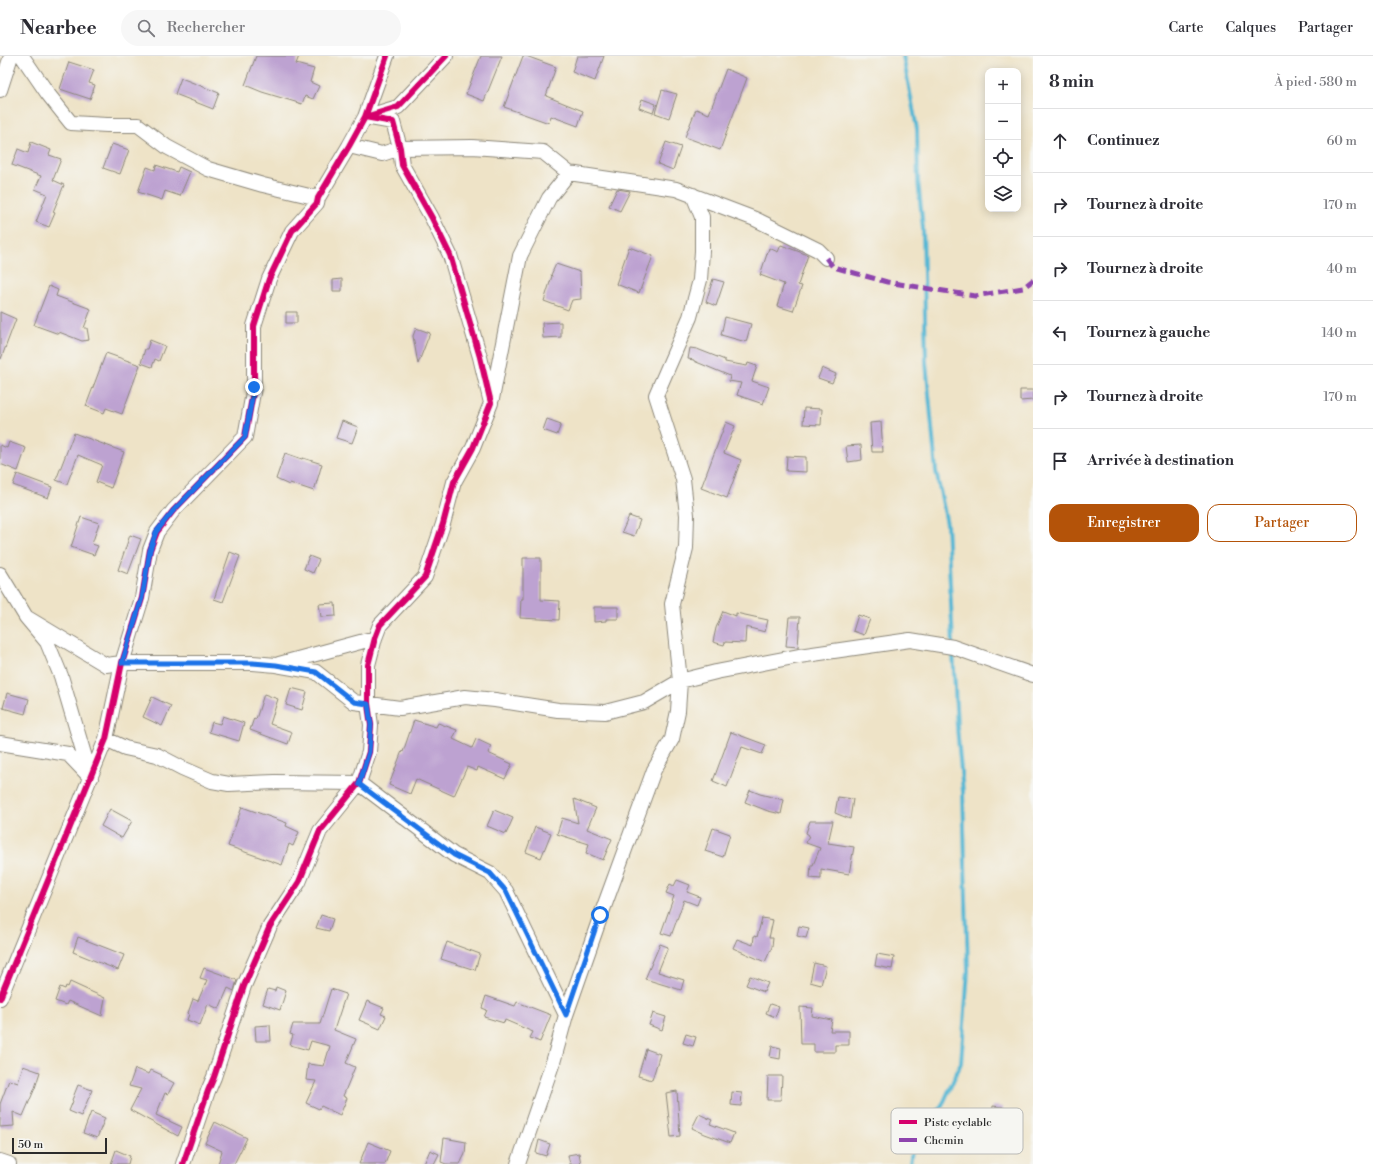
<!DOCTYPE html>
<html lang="fr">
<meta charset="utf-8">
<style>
body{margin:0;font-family:"Libre Bodoni",serif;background:#f7f7f7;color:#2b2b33}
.controls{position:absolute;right:12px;top:12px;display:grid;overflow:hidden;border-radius:8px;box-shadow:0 2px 10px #0003}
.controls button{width:36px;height:36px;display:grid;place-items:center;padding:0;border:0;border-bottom:1px solid #e1e1e2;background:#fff;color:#2b2b33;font:20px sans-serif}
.scale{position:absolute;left:12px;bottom:10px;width:95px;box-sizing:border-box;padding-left:4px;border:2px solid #2b2b2b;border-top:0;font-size:11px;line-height:14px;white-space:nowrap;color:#2b2b2b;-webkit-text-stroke:3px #f6f6f2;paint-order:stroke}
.stop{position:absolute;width:12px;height:12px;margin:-9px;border:3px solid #1a73e8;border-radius:50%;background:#fff}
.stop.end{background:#1a73e8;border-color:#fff;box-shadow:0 1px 4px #0008}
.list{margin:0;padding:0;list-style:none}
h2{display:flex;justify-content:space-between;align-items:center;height:52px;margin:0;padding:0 16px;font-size:17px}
h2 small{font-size:13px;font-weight:400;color:#7c7c81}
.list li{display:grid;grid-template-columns:26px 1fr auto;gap:12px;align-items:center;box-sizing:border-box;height:64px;padding:0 16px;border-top:1px solid #e1e1e2}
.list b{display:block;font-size:15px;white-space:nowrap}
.list em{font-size:13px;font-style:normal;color:#7c7c81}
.actions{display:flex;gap:8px;padding:12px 16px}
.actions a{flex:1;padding:9px 0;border:1px solid #b45309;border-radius:12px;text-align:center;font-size:14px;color:#b45309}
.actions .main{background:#b45309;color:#fff}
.icon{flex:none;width:22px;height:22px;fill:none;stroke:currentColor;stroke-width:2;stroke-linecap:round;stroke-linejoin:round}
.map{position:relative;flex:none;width:1033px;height:1108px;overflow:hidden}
header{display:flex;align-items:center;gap:24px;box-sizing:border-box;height:56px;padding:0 20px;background:#fff;border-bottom:1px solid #e1e1e2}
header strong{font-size:19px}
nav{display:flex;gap:22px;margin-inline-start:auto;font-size:14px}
.search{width:280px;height:36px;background:#f7f7f7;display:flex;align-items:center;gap:10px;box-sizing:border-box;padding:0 14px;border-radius:22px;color:#7c7c81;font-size:15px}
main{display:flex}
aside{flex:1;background:#fff}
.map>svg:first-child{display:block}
</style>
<header>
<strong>Nearbee</strong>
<div class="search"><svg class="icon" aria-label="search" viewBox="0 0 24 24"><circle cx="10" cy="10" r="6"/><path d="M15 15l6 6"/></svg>Rechercher</div>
<nav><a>Carte</a><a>Calques</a><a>Partager</a></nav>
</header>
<main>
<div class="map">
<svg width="1033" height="1108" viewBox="0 0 1033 1108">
<rect width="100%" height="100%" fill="#f6f6f2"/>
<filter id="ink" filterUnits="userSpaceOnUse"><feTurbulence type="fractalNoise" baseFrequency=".025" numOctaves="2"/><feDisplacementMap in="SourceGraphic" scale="8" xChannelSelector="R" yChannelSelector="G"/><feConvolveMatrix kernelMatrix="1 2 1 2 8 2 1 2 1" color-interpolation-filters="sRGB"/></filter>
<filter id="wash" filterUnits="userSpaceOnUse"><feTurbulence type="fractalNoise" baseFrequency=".012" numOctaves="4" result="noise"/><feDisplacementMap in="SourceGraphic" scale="16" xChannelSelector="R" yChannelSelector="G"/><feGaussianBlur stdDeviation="0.9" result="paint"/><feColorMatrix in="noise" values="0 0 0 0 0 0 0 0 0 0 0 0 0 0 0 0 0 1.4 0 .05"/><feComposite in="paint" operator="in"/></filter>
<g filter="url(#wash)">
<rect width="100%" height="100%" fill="#eee3c7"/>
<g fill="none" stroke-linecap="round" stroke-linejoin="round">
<path stroke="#55b7d4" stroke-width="4" d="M903 0 917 73 918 125 923 172 926 306 936 415 947 468 953 588
M910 1108 912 1094 942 1050 961 1007 968 915 963 736 957 671 953 594"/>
</g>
<g id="blocks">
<path fill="#bda2d1" d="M256 0H299L296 8 314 13 310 26 319 30 313 43 305 40 302 48 262 36 245 29Z
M481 0H502L484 45 466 38Z
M523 0H526L556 11 546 40 583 55 578 70 551 60 549 67 504 51Z
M577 0H604L595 25 572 16Z
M69 6 94 14 89 27 95 29 90 43 60 33Z
M726 13 747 22 720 94 685 81 696 53 709 58Z
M181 22 219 37 213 53 175 38Z
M662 34 677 38 669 62 655 57Z
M642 43 656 48 653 57 639 52Z
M31 86 51 94 49 99 61 103 53 124 64 129 53 156 55 157 49 171 36 166 47 138 35 133 41 120 12 109 18 93 28 97Z
M666 86 681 91 673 114 658 108Z
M112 88 129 94 120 118 103 112Z
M156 109 177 116 179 111 190 116 180 140 165 135 162 144 138 136 147 111 155 114Z
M617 133 630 135 620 155 609 150Z
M781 189 808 199 798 229 802 230 793 255 777 250 784 228 760 219 769 192 778 196Z
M629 191 653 200 639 237 616 228Z
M556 208 580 216 581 243 572 244 568 254 544 245 552 220 551 219Z
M342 223V235H333V224Z
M713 223 724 226 716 250 706 246Z
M49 230 58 234 56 240 91 253 84 272H87L89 284 82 285 59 276V278L34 269Z
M0 256 16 263 1 303H0Z
M286 256H297V267H286Z
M725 261 751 268 746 286 721 279Z
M561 266V281L543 282 542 267Z
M416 272 430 277 418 308 413 280Z
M150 284 165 290 159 305 155 303 152 311 141 307 145 293H147Z
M690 292 697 293 725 304V306L747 310 748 307 757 310 752 325 769 331 763 348 737 339 741 327 729 325 730 320 694 305V304L688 303Z
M106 297 140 309 122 358 106 352 104 357 86 350Z
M822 312 836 318 832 327 818 322Z
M1020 334H1033V344L1020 345Z
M804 352 822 353 821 369 803 368Z
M547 363 561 368 557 379 543 374Z
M342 365 358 371 352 387 336 382Z
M726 366 735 370 724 397 741 404 727 442 701 432Z
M881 366 883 396H872L870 367Z
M74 377 124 396 111 432 96 426 102 409 78 399 67 428 56 424Z
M9 386 26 392 18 415 0 408V389L7 392Z
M861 389 862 404 848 406 846 390Z
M285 397 302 403 303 402 322 408 314 435 290 427 289 429 276 423Z
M787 400 806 401V416L786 415Z
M17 418 52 431 48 442 13 429Z
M629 460 640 464 634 480 622 476Z
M81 461 99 467 92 488 98 490 94 499 71 491Z
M130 479 141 483 128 518 118 514Z
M230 496 240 500 223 546 214 543Z
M309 500 319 504 313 517 304 513Z
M523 502H541V544L560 545 559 564 520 562 521 543H523Z
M335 547 336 560 321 561 319 548Z
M594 551H618V563H606V565L594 566Z
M723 555 736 560V557L768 564 765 576 746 571 745 587 725 586 724 589 713 586 716 572Z
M858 559 870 563 864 579 853 575Z
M789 561H800L798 591 786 590Z
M291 632 307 636 302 654 286 649Z
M7 637 29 643 25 658 3 652Z
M264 638 278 643 270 668 292 676 288 688 250 674 254 662 256 663Z
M152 641 171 650 162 670 143 661Z
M223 660 244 667 239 685 209 676 212 666 220 668Z
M414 664 436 671 438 667 457 674 453 683 472 692 476 683 491 690 488 697 512 708 505 723 478 711 477 715 467 711 454 740 416 723 410 738 389 729 402 695 403 696Z
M731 676 766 689 762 698 742 691 727 731 713 725Z
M750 734 760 738 784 744 781 758 768 755 745 746Z
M838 741 853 743 850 763 835 757Z
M574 743 596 752 587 773 612 783 603 804 586 797 589 788 557 778 562 762 578 767Z
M242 751 287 767 286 770 299 776 293 790 289 788 282 809 228 790Z
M110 753 132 765 122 782 101 770Z
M494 754 513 762 506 778 487 770Z
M810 765H833L828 787 854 791 849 818 821 813V823L810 822 811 809H813L820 792 806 787 809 779 806 777Z
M535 771 551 777 541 802 526 796Z
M713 772 730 778 723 801 705 795Z
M677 824 690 829 687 836 700 841 697 849 684 844 671 880 661 877 674 840 666 837 670 828 674 830Z
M321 859 333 863 329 875 316 872Z
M762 862 773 864 769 882H773L772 891 765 906 733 892 737 883 753 889 754 880 757 881Z
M799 870 809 872 806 882 797 880Z
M78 881 124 899 118 914 73 896Z
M447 886 480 898 475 914 441 903Z
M660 888 668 891 658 916 684 924 681 934 645 923Z
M877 898 894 901 892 913 875 910Z
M814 907 826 910 821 929 810 926Z
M204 912 237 924 234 935 228 932 219 953 208 948 200 969 187 964 189 958 188 957 193 943 198 945 207 924 200 922Z
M750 920 768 927 764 936 746 929Z
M70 926 105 942 102 960 68 945 66 949 55 945 60 931 65 933 66 930 68 931Z
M276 931 286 935 280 954 263 948 268 933 275 935Z
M331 933 346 938 334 974 356 983 346 1007 355 1011 343 1040 347 1042 340 1059 321 1050 319 1053 306 1047 316 1025 306 1024 308 1008 324 1010 330 990 311 985 308 994 290 989 293 979 290 978 293 968H320Z
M486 940 515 950 517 946 551 959 540 986 530 982 533 976 505 964 504 967 484 961 487 954 482 952Z
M367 945 384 952 381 958 386 960 380 973 359 964Z
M770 948 779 951 775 961 766 957Z
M800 951 813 952 812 960 832 964 830 975H849V989H835V996H814V988H801Z
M653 957 666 961 662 974 649 969Z
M270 969 271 985H256L255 970Z
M686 978 696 981 693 990 683 987Z
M772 990 781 992 780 1003 770 1001Z
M646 993 660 998 652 1024 638 1020Z
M23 1010 40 1016 35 1032 23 1060 13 1056 14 1070 0 1071V1048L9 1024 18 1027Z
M135 1013 149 1018 151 1014 162 1019 161 1020 174 1027 168 1038 165 1037 156 1059 182 1071 178 1080 130 1054 141 1033 129 1030Z
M768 1020H782L781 1044H767Z
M78 1029 92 1034 81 1060 69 1055 73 1045 72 1044Z
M677 1035 680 1080 671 1081 666 1037Z
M732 1036 742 1037 741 1050 731 1049Z
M993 1050 1003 1051 1002 1061 992 1060Z
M91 1056 105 1062 97 1082 83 1077Z
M699 1058 712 1064 710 1068 734 1077 730 1087 705 1078 692 1072Z
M215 1066 247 1082 234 1108H218L222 1095 205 1087Z
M444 1082 466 1086 465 1098 460 1108H446L441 1106Z
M539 1084 550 1088 546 1100 536 1097Z
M368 1086 390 1095 385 1108H359Z
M116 1094 130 1100 128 1108H111Z
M430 1094 439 1098 434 1108H424Z
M579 1097 581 1108H570L568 1099Z"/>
</g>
</g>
<g filter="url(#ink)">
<use href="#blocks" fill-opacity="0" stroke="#8c8779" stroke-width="1"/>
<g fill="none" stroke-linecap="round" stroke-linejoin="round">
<g stroke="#8c8779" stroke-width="16">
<path id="street" d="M22 0 48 38 71 67 107 69H138L167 91 208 113 263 129 318 142
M0 34 11 0
M349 90 382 98 400 92 472 91 543 96 569 117
M492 343 520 200 549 142 569 117 676 133 755 163 818 194 826 202
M0 518 26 561 47 586 61 620 91 722
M26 561 106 609 122 607H253L276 609 316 616 354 646 400 652 465 641 495 644 558 654 605 656 644 646 680 625 716 616 799 600 910 584 953 591 1033 619
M279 608 375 582
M106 683 125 692 157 699 182 712 212 725 229 728 275 726 359 727 454 799 490 817 506 835 566 959
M0 687 68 698 89 720
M0 942 106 683 122 607 142 542 150 494 157 476 173 455 245 381 254 331V270L269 223 292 175 317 147 318 142 349 90 365 61 398 51 446 0
M0 1105 9 1108
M183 1108 208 1035 214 1021 244 930 270 870 299 826 320 775 359 727 369 696 371 669 368 648V609L375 582 380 569 425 521 443 468 454 426 473 392 491 347 480 301 450 199 432 162 402 109 400 92 393 66 365 61 387 0
M518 1108 554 1003 566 959 601 859 654 714 672 683 678 655 680 625 672 548 686 492 687 459 683 423 656 339 690 261 700 224 702 195V161L693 139"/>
</g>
<use href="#street" stroke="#fff" stroke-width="14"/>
<path stroke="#8e44ad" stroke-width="5" stroke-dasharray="10 5" stroke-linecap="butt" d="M826 202 833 211 887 226 975 240 1023 232 1033 224"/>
<g stroke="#f6f6f2" stroke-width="8">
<path id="cycleway" d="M0 942 106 683 122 607 142 542 150 494 157 476 173 455 245 381 254 331V270L269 223 292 175 317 147 318 142 349 90 365 61 398 51 446 0
M183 1108 208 1035 214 1021 244 930 270 870 299 826 320 775 359 727 369 696 371 669 368 648V609L375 582 380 569 425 521 443 468 454 426 473 392 491 347 480 301 450 199 432 162 402 109 400 92 393 66 365 61 387 0"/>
</g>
<use href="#cycleway" stroke="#d6006c" stroke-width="6"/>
</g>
</g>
<g fill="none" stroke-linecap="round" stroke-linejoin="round" filter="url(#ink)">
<path stroke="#1a73e8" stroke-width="5" d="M254 331 245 381 173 455 156 476 150 494 142 542 122 607H253L276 609 316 616 354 646 368 648 371 669 369 696 359 728 454 799 490 817 506 835 566 959 600 859"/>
</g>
<rect x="891" y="1052" width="132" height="46" rx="6" fill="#f6f6f2" stroke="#b9b9b6" stroke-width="1"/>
<rect x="899" y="1064" width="18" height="4" fill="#d6006c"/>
<rect x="899" y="1082" width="18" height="4" fill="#8e44ad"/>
<g font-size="11" fill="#2b2b2b">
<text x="924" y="1070">Piste cyclable</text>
<text x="924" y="1088">Chemin</text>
</g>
</svg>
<div class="controls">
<button>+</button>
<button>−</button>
<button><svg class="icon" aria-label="locate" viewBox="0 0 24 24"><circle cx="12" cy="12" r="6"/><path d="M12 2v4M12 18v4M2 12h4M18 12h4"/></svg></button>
<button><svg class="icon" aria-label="layers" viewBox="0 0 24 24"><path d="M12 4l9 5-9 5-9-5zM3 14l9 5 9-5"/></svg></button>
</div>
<div class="scale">50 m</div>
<div class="stop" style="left:600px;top:859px"></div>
<div class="stop end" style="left:254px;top:331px"></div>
</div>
<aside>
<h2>8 min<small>À pied · 580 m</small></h2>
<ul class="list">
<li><svg class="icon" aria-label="ahead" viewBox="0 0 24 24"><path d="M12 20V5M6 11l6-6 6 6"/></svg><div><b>Continuez</b></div><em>60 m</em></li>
<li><svg class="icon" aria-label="right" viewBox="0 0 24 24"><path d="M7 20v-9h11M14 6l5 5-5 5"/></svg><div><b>Tournez à droite</b></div><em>170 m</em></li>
<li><svg class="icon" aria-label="right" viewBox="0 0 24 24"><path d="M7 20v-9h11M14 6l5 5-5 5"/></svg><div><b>Tournez à droite</b></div><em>40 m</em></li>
<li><svg class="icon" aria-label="left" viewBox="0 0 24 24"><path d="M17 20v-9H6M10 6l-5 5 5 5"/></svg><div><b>Tournez à gauche</b></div><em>140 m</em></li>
<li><svg class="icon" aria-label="right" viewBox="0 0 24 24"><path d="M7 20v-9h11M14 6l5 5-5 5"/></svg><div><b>Tournez à droite</b></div><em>170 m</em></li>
<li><svg class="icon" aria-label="arrive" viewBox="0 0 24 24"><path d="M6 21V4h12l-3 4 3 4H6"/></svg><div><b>Arrivée à destination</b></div></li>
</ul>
<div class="actions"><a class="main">Enregistrer</a><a>Partager</a></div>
</aside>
</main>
